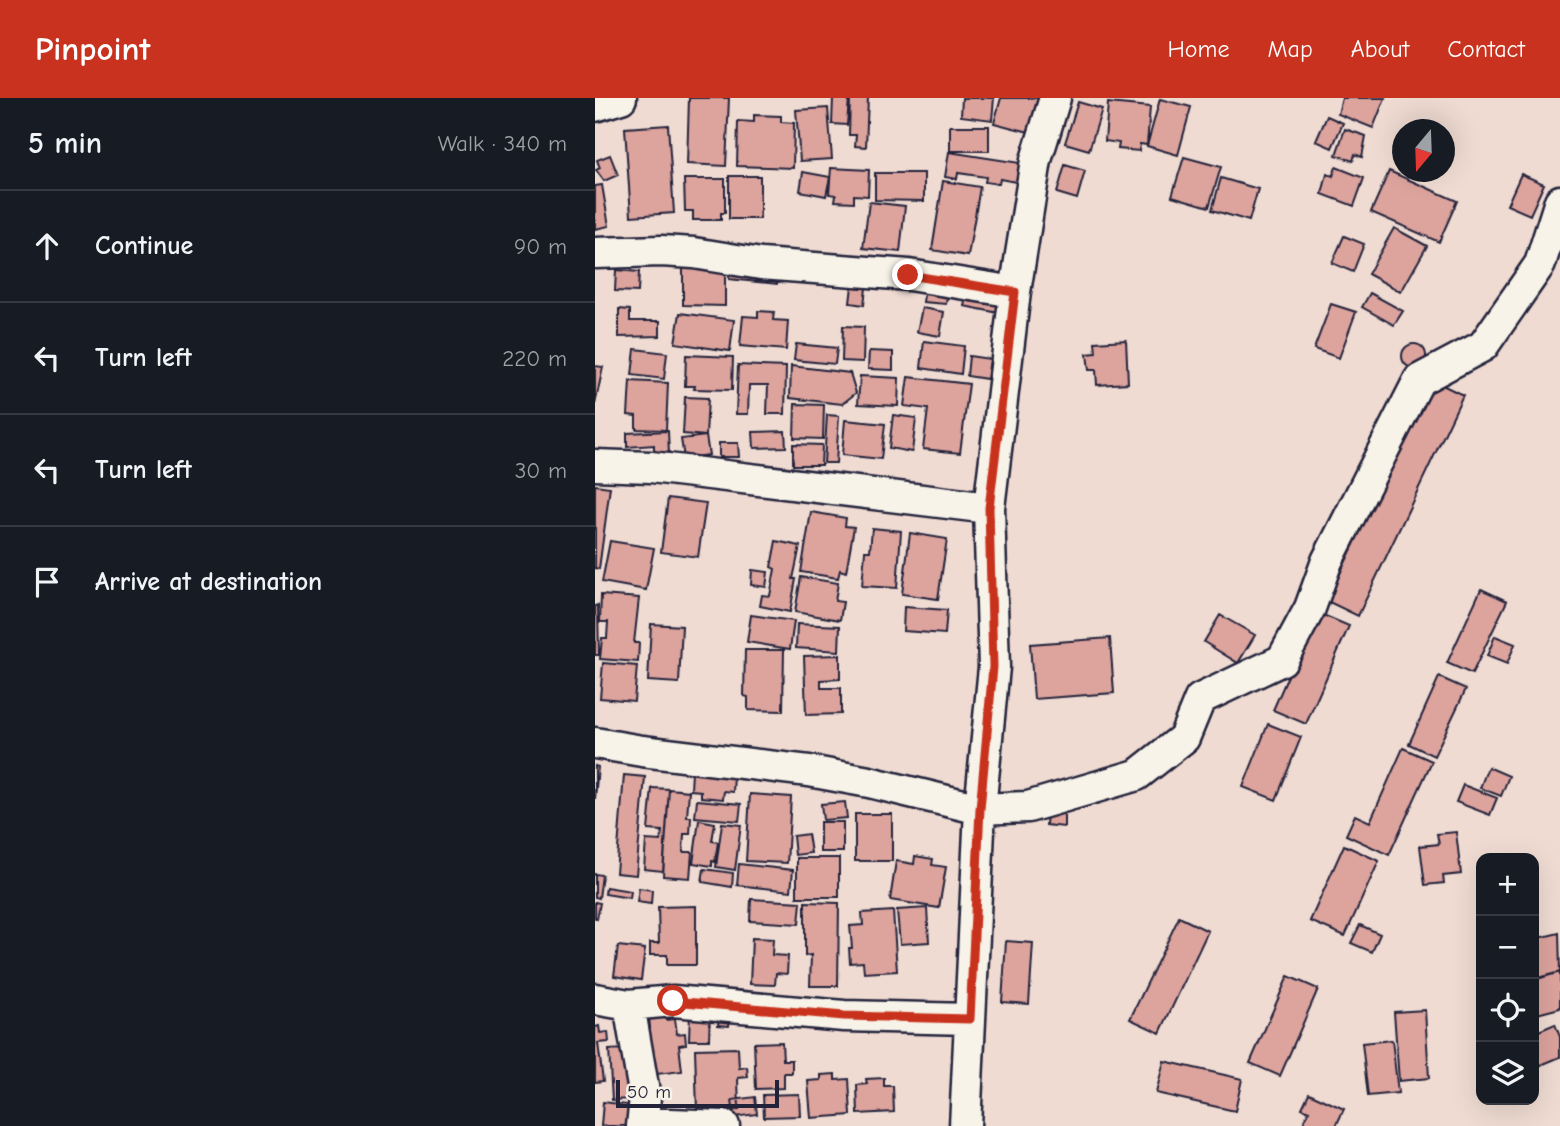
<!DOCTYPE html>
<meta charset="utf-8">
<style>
body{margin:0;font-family:"Comic Neue",sans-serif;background:#20242c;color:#f1f3f6}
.controls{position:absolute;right:21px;bottom:21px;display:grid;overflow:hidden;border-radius:14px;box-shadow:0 7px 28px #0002}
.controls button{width:63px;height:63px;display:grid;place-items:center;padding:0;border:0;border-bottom:2px solid #363941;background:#171b24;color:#f1f3f6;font:35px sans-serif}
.compass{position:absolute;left:797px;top:21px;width:63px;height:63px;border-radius:50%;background:#171b24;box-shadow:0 7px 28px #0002;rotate:199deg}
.scale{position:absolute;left:21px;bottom:18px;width:163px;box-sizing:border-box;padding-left:7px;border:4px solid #22223b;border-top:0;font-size:19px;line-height:24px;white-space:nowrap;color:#22223b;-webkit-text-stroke:5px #f7f3e8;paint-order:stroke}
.stop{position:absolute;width:21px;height:21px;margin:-16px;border:5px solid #c8321e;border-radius:50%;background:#fff}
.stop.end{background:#c8321e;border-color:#fff;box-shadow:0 2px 7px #0008}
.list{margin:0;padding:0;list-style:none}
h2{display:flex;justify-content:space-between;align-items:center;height:91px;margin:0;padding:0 28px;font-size:30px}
h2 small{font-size:23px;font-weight:400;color:#9ea1a6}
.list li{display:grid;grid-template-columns:46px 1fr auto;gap:21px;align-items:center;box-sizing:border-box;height:112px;padding:0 28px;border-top:2px solid #363941}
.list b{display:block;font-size:26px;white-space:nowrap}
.list em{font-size:23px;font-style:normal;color:#9ea1a6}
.icon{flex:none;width:38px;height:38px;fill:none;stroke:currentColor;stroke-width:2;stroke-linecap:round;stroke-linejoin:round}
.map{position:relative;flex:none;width:965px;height:1028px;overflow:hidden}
header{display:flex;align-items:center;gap:42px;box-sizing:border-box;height:98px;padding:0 35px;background:#c8321e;color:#fff}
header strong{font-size:33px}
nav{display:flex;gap:38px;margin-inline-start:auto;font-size:24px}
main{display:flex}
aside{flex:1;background:#171b24}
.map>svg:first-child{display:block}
</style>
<header>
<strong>Pinpoint</strong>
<nav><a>Home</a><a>Map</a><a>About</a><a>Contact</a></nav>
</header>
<main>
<aside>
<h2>5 min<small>Walk · 340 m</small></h2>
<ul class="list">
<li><svg class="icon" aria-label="ahead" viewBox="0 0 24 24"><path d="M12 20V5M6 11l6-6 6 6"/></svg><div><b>Continue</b></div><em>90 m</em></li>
<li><svg class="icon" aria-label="left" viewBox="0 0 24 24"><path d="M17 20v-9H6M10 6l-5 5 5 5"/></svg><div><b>Turn left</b></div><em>220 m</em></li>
<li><svg class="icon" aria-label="left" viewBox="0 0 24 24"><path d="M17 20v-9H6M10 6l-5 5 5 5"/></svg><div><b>Turn left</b></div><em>30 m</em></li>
<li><svg class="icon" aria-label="arrive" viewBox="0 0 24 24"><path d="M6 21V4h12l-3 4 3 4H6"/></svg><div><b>Arrive at destination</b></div></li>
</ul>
</aside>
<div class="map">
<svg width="965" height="1028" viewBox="0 0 965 1028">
<rect width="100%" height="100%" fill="#efdbd2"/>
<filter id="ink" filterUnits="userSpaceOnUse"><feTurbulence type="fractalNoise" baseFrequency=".0143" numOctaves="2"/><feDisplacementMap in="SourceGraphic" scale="14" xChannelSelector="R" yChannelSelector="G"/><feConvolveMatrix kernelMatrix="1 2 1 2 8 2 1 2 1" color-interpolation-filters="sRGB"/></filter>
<g filter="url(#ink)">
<path fill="#dda39d" stroke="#22223b" stroke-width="2" d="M94 0H134L131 68 92 66Z
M238 0H254L252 27 237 26Z
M255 0H273L271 49 260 48 261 37H254Z
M367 0H399L397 22 366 18Z
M406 0H443L434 34 399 25Z
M747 0H790L778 30 743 16Z
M565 1 596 9 583 57 552 48Z
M483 4 507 11 494 52 470 45Z
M513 5 555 9 552 47 545 46 544 53 523 51 524 45 510 43Z
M233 10 237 61 205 63 201 12Z
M159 17 186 18V24L199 25 198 70 142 68 143 23 159 24Z
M732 18 748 25 737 50 721 43Z
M73 27 79 115 36 118 30 30Z
M355 28H394V53H355Z
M750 31 771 38 767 59 760 56 758 63 741 57Z
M354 54 425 65 421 84 405 81 404 86 390 84 391 79 363 75 362 81 350 79Z
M15 57 23 77 9 83 1 72 5 70 2 62Z
M589 59 626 69 614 109 577 98Z
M470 67 490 73 482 101 462 95Z
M741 69 769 80 759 108 727 96 732 76 738 78Z
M236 70 274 72 273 98 259 97V104L240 103 241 97 234 96Z
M794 73 862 103 844 144 776 114Z
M208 74 235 79 231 98 205 93Z
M280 75H329V103L280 102Z
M926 76 949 86 935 117 912 107Z
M134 78H165V121H134Z
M626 80 663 91 654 123 617 112Z
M89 81H130V115H126V122H98V113H90Z
M348 83 385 89 373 158 337 152Z
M7 87 14 128 0 131V88Z
M274 104 310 108 305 154 268 150Z
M799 130 832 148 806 194 773 176Z
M749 138 769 146 758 174 737 165Z
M135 167 183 173 182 186 134 181Z
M88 170 130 171V208L88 207Z
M21 172 44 174 43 194 20 193Z
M257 188 271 190 269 207 255 205Z
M330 190 353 192 351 206 328 204Z
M775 195 808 213 799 227 767 209Z
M371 200 406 207 404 215 369 208Z
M736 206 761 214 744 260 719 251Z
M327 210 349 214 345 238 322 234Z
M24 211 35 212V223H65V238L24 239Z
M163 213 179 214 178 222 193 223 191 252 145 248 148 218 163 219Z
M85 215 139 222 135 253 80 245Z
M248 228 269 229 268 264 247 263Z
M531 242 533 285 502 287 501 272H494L492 256 501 255 500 244Z
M329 243 369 248 366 276 326 270Z
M201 246 242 250 240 266 199 262Z
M807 258a12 12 0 1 1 24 0a12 12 0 1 1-24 0Z
M40 251 72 255 69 281 37 277Z
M274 253 298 254V272L273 271Z
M91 257 138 259 137 292 99 291 100 288H90Z
M374 258 395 261 392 281 372 278Z
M143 267 191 269 190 316H172L173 287H154L153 316H141Z
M0 268 8 269 0 307Z
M196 268 255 275 261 295 247 306 195 300Z
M265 278 304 280 303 308 263 306Z
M313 279 374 286 365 355 328 351 333 311 309 308Z
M837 282 868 297 763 518 732 503Z
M35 283 73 285 71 332 41 331V318L33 317Z
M90 299 113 300 111 338 88 336Z
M200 306 229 307 228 341 199 340Z
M232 317 244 318 241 365H229Z
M298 317 321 320 317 354 294 350Z
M250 322 290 326 286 361 247 357Z
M73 333 74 356H59V347L32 349V335Z
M190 333 191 349 159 350 158 334Z
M111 338 114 357 89 360 86 341Z
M124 345H143L144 359H124Z
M198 346 227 347 226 367H198Z
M0 387 15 389 4 471 0 470Z
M73 400 111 405 103 459 66 454Z
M216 414 251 420 250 428 259 429 251 474 245 472 243 480 206 474Z
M277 430 306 433 302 490 267 488 270 453H275Z
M315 435 352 441 343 501 307 496Z
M15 443 59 450 51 492 7 484Z
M181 443 205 448 198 481H201L195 514 165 508 167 497 175 498 180 471 176 469Z
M157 472 173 474 171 489 156 487Z
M206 479 243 485 240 503 248 504 245 522 200 514Z
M886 491 912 503 877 576 852 565Z
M6 497 44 500 39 545H44L43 564 5 561 7 540H12L13 524H5Z
M3 507 4 557H0V508Z
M309 509 352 512 350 536 308 533Z
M721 514 754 528 711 626 678 612Z
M156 517 199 523 195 551 152 544Z
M625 517 660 537 643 565 609 544Z
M56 526 87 528 84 585 53 583Z
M202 526 245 528 244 553 201 550Z
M900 538 920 546 912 566 892 558Z
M515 540 519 595 439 601 435 546Z
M150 552H189L188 613 153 612V599L149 598Z
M245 557V581L226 582V590H246V616L211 617 209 558Z
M8 565 42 568 39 603 5 600Z
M844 579 871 591 839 658 814 646Z
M673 626 706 639 681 702 648 689Z
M808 650 837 663 794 757 751 737 760 717 775 724Z
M0 668 3 669 0 701Z
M893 669 914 678 906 698 885 690Z
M97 674 139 678 138 694 129 693 128 701 106 699V693L96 692Z
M29 677 50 679 41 777 21 775Z
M868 687 902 700 895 717 861 704Z
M57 690 74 691 68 773 49 771 51 742 66 743 67 733 53 732Z
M74 691 94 693 92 719H96L95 736H89L88 754H97L95 780 68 778Z
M155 696 196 699 192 765 151 763Z
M102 702 146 706 144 723 100 719Z
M250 704 252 720 228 722 226 706Z
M452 713 469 714V729L451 727Z
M260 716H297V763H260Z
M104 722 120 725 117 743 123 744 120 764 117 763V768L98 765Z
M225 724H248V754H225Z
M127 725 146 727 140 772 121 769Z
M861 734 866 776 848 778 849 785 830 787 825 748 844 746 842 736Z
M213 736 216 755 200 757 198 738Z
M749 747 784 763 750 838 715 823Z
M320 758 338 761 337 767 351 769 344 810 295 802 301 763 319 766Z
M202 760H244V799H202Z
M144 766 198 772 196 793 142 787Z
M109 771 138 775 137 789 107 784Z
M0 776 7 777 4 800 0 799Z
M11 789 36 793 35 800 10 796Z
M44 790 57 792 56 806 42 804Z
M156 801 206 804 204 826 155 823Z
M0 804 5 805 2 821 0 820Z
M210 804 244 805 243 888H215L216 857 210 858Z
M101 808V867H72V857H55V845H64L63 809Z
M332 810 334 844 305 846 302 812Z
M298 813 302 873 269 875 268 864 255 865 254 850H257L255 828 268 827 267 815Z
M584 819 613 833 565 935 535 921Z
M765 827 785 836 777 854 756 845Z
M964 835 965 874 939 881V841Z
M157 840 178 841 177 857 193 858 192 876 181 875 180 887 155 886Z
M411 843 438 845 434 906 407 904Z
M23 848 50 851 46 882 19 878Z
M965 874V910L942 916 939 904V882Z
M693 878 723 891 685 978 655 965Z
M830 912 834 980 804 983 799 914Z
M95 914 115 915 114 942H94Z
M71 917V922L80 921 82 936 90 935 91 946 84 947 87 973 54 977 49 930H55L54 919Z
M124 919 135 921 134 928 123 927Z
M960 926 965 939V959L939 970V935Z
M4 928 5 935 13 934 14 944 3 945 8 983 0 984V929Z
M797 942 803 995 773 998 767 945Z
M187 944 188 962H197V975H189V990L161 991 159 945Z
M143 950 144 970 152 969 153 979 143 980 144 1012 102 1013 100 951Z
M32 951 35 1001 17 1002 14 952Z
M569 963 647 981 640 1013 561 995Z
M240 976V982L254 981 256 1017 216 1020 213 983 226 982V977Z
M289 980V988H298L299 1014 263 1016 262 987 272 986 271 981Z
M714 995 749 1011 741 1028H707L714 1013 707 1010Z
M204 996 205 1018 169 1019 168 997Z
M160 999 162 1016 139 1019 137 1002Z
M8 1004 40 1008 38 1028H6Z"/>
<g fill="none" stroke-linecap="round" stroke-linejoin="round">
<g stroke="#22223b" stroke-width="35">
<path id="minor" d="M0 8 26 0
M0 155 66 153 99 155 166 166 314 177 420 194
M0 367 56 369 394 410
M0 645 47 653 214 673 274 684 385 711 433 709 542 677 589 640 605 601 687 562 715 510 732 463 824 282 888 248 945 166 965 103
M0 901 34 907 78 903 249 918 375 921
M34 907 50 1000 47 1028
M48 1025 129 1028
M370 1028 385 711 399 569 394 410 420 194 441 62 460 0"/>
</g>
<use href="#minor" stroke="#f7f3e8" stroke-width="30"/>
</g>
</g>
<g fill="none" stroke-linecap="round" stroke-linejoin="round" filter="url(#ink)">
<path stroke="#c8321e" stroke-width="9" d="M78 903 249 918 375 921 385 711 398 569 394 410 420 194 313 177"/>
</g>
</svg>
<div class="controls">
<button>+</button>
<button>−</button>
<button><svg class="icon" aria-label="locate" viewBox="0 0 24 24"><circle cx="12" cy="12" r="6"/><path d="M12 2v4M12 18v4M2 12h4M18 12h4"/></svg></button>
<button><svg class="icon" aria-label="layers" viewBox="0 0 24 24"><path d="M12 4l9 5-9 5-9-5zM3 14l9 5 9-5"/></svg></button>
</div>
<svg class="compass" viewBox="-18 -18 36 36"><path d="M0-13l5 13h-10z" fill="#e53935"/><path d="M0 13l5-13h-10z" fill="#9ea1a6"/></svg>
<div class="scale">50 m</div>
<div class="stop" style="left:78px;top:903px"></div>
<div class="stop end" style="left:313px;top:177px"></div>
</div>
</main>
